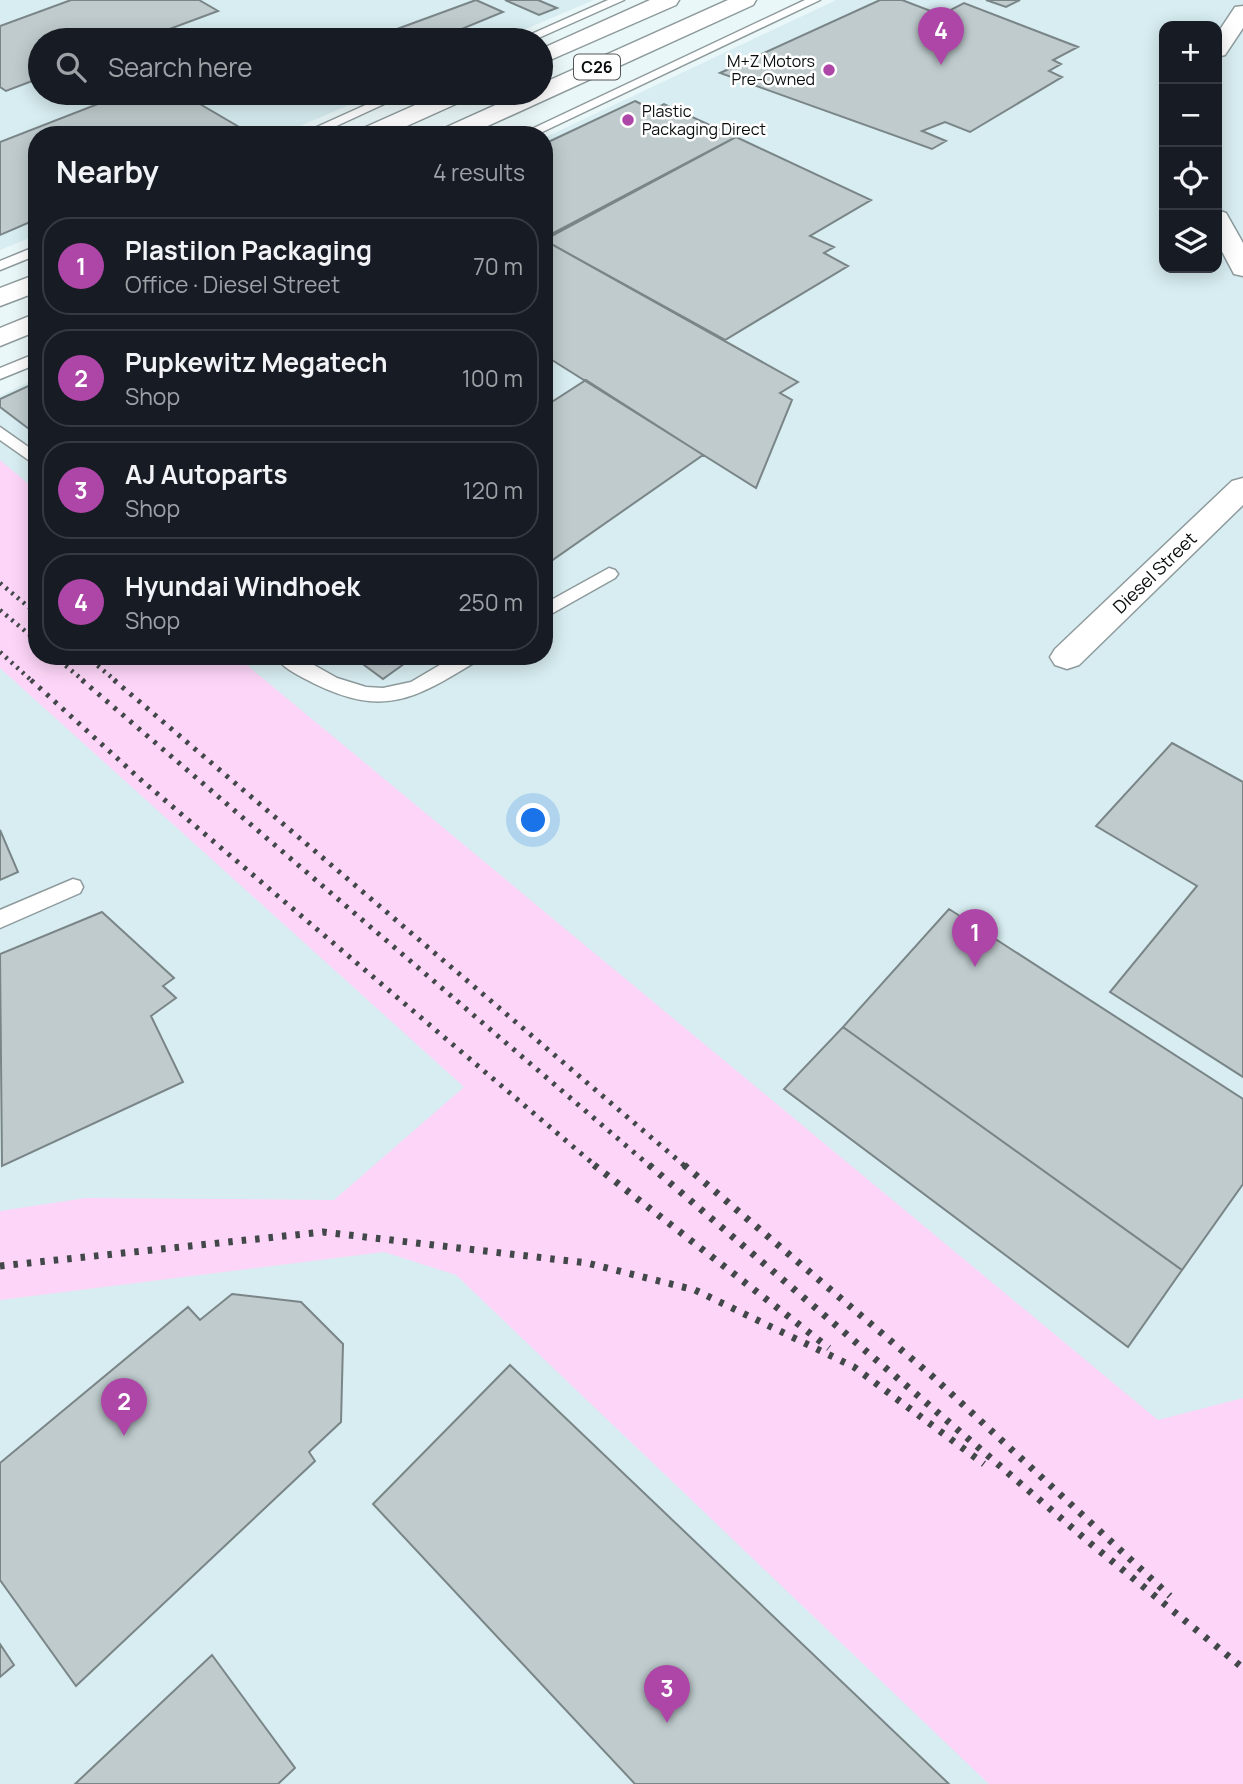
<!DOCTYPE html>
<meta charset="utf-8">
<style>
body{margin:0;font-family:Manrope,sans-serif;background:#242831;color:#f1f3f6}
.controls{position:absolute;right:21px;top:21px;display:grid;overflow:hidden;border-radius:14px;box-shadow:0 4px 18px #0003}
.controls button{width:63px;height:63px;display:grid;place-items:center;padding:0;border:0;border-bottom:2px solid #363941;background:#171b24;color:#f1f3f6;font:35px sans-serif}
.you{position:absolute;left:534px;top:821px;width:24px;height:24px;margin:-18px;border:5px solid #fff;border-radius:50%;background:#1a73e8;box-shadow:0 0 0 10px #1a73e833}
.badge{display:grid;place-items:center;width:46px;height:46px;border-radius:50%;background:#ae46a8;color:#fff;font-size:23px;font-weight:700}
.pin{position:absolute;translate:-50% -58px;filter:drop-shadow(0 2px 4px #0008)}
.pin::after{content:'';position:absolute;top:37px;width:24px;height:21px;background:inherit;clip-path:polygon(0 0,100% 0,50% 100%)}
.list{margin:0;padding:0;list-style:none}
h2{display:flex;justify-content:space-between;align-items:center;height:91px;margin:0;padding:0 28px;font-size:30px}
h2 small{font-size:23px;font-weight:400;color:#9ea1a6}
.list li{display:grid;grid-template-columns:46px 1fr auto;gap:21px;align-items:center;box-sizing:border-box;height:98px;margin:0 14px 14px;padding:0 14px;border:2px solid #363941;border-radius:28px}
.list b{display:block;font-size:26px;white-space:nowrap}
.list p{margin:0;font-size:23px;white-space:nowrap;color:#9ea1a6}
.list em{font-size:23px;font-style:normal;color:#9ea1a6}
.icon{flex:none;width:38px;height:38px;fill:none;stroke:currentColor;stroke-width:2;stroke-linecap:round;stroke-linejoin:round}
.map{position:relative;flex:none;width:1243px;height:1784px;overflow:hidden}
.search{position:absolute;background:#171b24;box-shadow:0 4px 18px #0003;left:28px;top:28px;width:525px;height:77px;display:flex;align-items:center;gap:18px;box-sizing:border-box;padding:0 24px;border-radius:38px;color:#9ea1a6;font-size:26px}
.panel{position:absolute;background:#171b24;box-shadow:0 4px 18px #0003;left:28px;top:126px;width:525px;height:539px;border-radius:28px}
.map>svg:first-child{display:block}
</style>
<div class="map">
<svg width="1243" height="1784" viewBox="0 0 1243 1784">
<rect width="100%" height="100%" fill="#eaf7f9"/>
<path fill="#d7edf1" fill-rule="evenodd" d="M0 0H594L500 40H40V93H377L279 135H37V235L0 250Z
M836 0H1243V1784H0V396L37 378V656H544V138ZM1164 26H1217V268H1164Z"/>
<path fill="#fdd5f8" d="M0 460 37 491V656H236L1158 1420 1243 1398V1784H989L456 1275 384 1252 0 1300V1211L86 1198 334 1200 464 1087 0 668Z"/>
<path fill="#bfcbcd" stroke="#7a8587" stroke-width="2" d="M71 0H199L218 11 140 40H40V78L6 91 0 87V26Z
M476 0 503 12 435 40H367Z
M505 0H538L557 8 539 15Z
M880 0H902L941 15 964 3 1078 47 1053 60 1061 64 1049 71 1062 77 970 132 945 122 922 131 946 141 932 149 720 73Z
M986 0H1020L1006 7Z
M126 93H181L246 131 236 135H37V219L0 235V142Z
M635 101 653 110 664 104 736 137 544 238V144Z
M736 137 871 200 810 236 834 247 824 253 848 266 725 340 544 240Z
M544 240 798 382 780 393 792 400 756 488 544 355Z
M586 380 703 455 544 566V407Z
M37 382V435L0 407V399Z
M352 656H415L383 679Z
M1172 743 1243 782V1077L1110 992 1197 886 1096 826Z
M0 830 18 872 0 880Z
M949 909 1243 1099V1184L1182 1270 843 1027Z
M102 912 174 978 163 986 176 998 151 1016 183 1082 2 1166 0 954Z
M843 1027 1182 1270 1128 1347 784 1089Z
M232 1294 301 1302 343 1344 341 1422 309 1452 315 1461 76 1686 0 1580V1463L188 1307 200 1320Z
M510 1365 949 1784H635L373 1504Z
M0 1644 14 1665 0 1677Z
M212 1655 295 1768 278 1784H75Z"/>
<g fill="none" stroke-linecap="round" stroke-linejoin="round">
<g stroke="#8e9a9c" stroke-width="3">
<path id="lane" d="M608 0H624L534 40H518Z
M805 0H820L536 135H519Z
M392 93H408L317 135H299Z
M37 246V255L0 270V261Z
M37 353V364L0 379V368Z
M0 427 37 453V466L0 440Z
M609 568 615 570 618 574 615 578 544 618V604Z
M275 656H298L337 678 366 687 383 688 411 682 455 656H479L477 661C416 698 385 718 315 684 302 677 283 669 275 656Z
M73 879 80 881 83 887 80 893 0 928V910Z"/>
</g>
<g stroke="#8e9a9c" stroke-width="3">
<path id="street" d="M1243 6V28L1225 55 1217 57V34L1235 7Z
M1217 210 1226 213 1243 243V276L1234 274 1217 242Z
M1243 478V505L1079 665 1067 669 1055 665 1050 657 1055 649 1232 481Z"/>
</g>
<g stroke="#8e9a9c" stroke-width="3">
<path id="primary" d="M650 0H679L676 5 541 64V49Z
M728 0H756L753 5 468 135H436L440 130 522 93H541V84Z
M442 93H473L469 98 387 135H355L359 130Z
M37 274V292L0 306V288Z
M37 313V331L0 346V328Z"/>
</g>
<use href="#lane" fill="#fff" fill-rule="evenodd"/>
<use href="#street" fill="#fff" fill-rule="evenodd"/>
<use href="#primary" fill="#fff" fill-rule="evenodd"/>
<path stroke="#42484a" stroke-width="4.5" stroke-dasharray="2.5 5" stroke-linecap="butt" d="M0 583 37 614
M0 610 37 641
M0 652 32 681
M54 656 84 681
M86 656 116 681"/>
<path stroke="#42484a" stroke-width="5" stroke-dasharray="3.5 7" stroke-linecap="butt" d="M31 680 140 779 597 1167
M82 680 651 1167
M114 680 686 1167"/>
<path stroke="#42484a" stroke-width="7" stroke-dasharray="4.5 9" stroke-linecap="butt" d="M594 1165 829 1348
M649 1165 1091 1544 1243 1668
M684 1165 932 1376 1170 1596
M0 1266 323 1232 587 1263 695 1290 854 1367 984 1464"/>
</g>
<g fill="#ae46a8" stroke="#fff" stroke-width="2.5">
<circle cx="829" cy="70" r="7"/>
<circle cx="628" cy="120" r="7"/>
</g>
<g text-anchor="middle" stroke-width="5" stroke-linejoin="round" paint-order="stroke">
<g font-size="16" fill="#090d0e" stroke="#fff" text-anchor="end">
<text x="815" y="67">M+Z Motors<tspan x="815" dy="18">Pre-Owned</tspan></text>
<text x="642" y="117" text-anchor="start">Plastic<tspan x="642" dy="18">Packaging Direct</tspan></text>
</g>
<rect fill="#fff" stroke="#535656" stroke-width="2" x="574" y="54.5" width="46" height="25" rx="5"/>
<g font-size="16" font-weight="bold" fill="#090d0e">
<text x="597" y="73">C26</text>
</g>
<g font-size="18" fill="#090d0e" stroke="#fff">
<text transform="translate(1155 573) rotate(-44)" y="6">Diesel Street</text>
</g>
</g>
</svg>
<div class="controls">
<button>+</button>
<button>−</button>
<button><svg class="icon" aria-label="locate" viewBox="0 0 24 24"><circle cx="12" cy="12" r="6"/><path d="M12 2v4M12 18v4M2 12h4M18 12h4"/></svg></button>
<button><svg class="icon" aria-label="layers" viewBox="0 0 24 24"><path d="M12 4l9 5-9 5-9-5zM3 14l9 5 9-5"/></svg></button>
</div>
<div class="you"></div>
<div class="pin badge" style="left:975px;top:967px">1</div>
<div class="pin badge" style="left:124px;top:1436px">2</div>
<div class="pin badge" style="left:667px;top:1723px">3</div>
<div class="pin badge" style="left:941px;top:65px">4</div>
<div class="search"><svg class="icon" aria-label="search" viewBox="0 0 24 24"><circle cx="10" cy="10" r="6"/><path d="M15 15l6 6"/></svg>Search here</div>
<section class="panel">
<h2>Nearby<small>4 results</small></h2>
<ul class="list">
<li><span class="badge">1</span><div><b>Plastilon Packaging</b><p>Office · Diesel Street</p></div><em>70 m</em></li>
<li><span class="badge">2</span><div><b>Pupkewitz Megatech</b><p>Shop</p></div><em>100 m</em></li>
<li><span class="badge">3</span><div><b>AJ Autoparts</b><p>Shop</p></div><em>120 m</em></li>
<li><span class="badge">4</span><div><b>Hyundai Windhoek</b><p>Shop</p></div><em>250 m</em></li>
</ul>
</section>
</div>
